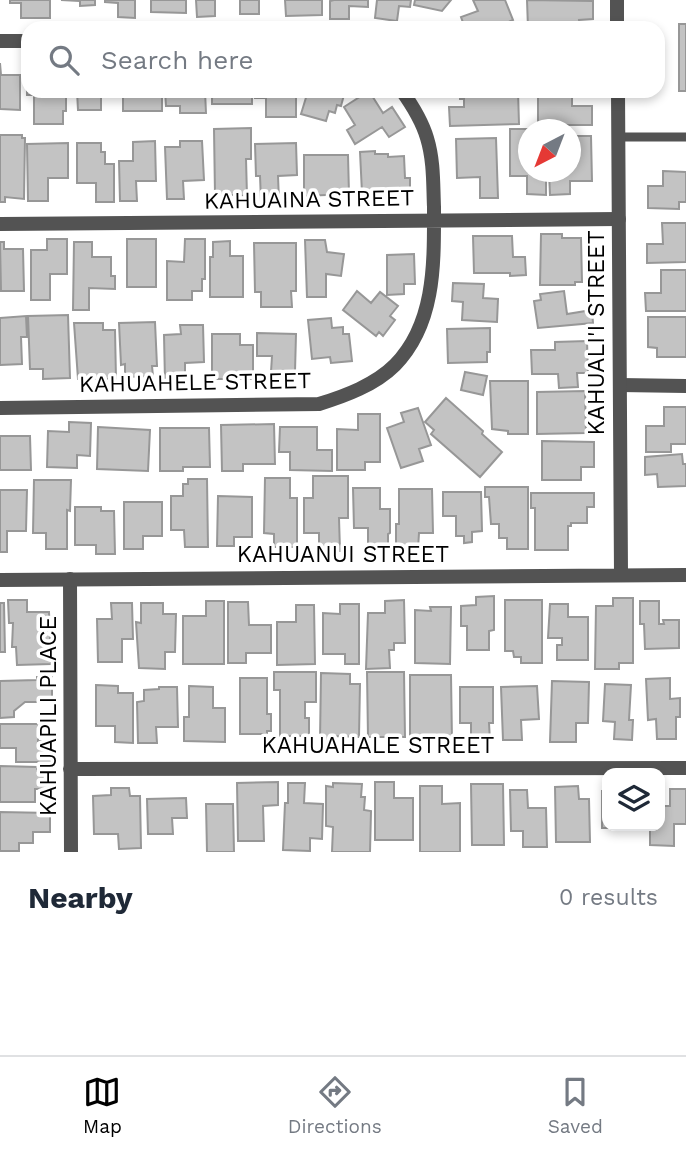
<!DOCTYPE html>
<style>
body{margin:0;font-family:"Work Sans",sans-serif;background:#f6f6f7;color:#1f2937}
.controls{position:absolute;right:21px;bottom:21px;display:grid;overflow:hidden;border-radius:14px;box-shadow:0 4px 10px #0003}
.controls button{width:63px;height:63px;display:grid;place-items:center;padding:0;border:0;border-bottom:2px solid #e0e1e3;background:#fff;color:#1f2937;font:35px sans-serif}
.compass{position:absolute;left:518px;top:119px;width:63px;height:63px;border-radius:50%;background:#fff;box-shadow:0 4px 10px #0003;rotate:222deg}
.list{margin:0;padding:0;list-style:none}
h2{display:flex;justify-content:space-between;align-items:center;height:91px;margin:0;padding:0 28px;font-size:30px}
h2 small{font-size:23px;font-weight:400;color:#747a83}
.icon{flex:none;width:38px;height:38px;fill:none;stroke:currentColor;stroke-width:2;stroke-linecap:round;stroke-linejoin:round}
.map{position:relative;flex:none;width:686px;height:852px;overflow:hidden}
.search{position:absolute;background:#fff;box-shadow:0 4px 10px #0003;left:21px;right:21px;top:21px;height:77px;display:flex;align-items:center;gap:18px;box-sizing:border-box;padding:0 24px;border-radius:21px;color:#747a83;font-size:26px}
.sheet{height:203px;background:#fff}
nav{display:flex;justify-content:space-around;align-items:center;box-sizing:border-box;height:98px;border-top:2px solid #e0e1e3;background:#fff;font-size:19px;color:#747a83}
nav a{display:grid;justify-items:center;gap:4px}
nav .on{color:#000}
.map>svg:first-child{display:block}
</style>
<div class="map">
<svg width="686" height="852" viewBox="0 0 686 852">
<rect width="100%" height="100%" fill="#fff"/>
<path fill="#c3c3c3" stroke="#979797" stroke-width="2" d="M10 0H50V18H21V3H10Z
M61 0H95V5L80 6V1Z
M105 0H135V18L118 17V3L105 2Z
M151 0H186V13L151 12Z
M196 0H215V16L197 17Z
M240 0H259V14H240Z
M285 0H322V15L286 16Z
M334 0H368V7L349 6V19H330V1Z
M377 0H411L410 7 399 6 397 21 375 18Z
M415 0H451L442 11 414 5Z
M473 0H505L513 20 494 28H465L461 17 478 11Z
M527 0 593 1V19L579 20 580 28H528Z
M679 24H686V91H679Z
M0 63 1 75H20V110L0 109Z
M27 74 28 91H66V111H63V124H34V95H27Z
M77 91H101V110H78Z
M123 91H162V111H123Z
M165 91H205L206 113H180V106H166Z
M212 91H252V104H212Z
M255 91H296V117H266V98H255Z
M308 91H345L341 106 337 105 335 113 329 111 326 121 301 114Z
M369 91 383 113 392 107 405 127 389 137 382 127 355 144 347 130 355 125 344 107Z
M460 91H518L519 124 450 126 449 107H464V99H460Z
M538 91H572V106H592V125H538Z
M251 128V159H246L247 196 215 194 214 129Z
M510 129H529L528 172H546V195L527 194V176H510Z
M0 135H22V138H25L24 199 5 197V202H0Z
M570 136H591L592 181H570V194L550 195 549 172H570Z
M496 138 498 198H480V177L457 178 456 139Z
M155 141 156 181H136L137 201H120L119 161H133V142Z
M180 141H202L204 180 183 181 184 199H167L165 147H180Z
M68 143V178H48V201H28L27 144Z
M77 143H101V152H105V164H114V202H96V183H77Z
M296 143 297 175 278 176 279 201H261L260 176H256L255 144Z
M375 151V154H388V157L404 156 405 178H410V191L362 193 360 152Z
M304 155H348L349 194 304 196Z
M663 171 686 172V202H679V209L648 208V186H663Z
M662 223H686V262L647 263V244H663Z
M541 234H562V238H581L582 282H575V285H540Z
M473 236H512L513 257H525L526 275 510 276V273H474Z
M47 239H67V274H50V300H31V250H47Z
M127 239H156V287H127Z
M185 239H205V279H202V291H192V300H167V261L184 262Z
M305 240H325L327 252 344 254 341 276 326 274V297H307Z
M230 241V256H243V297H210V257H213V242Z
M0 242H4V249H23L24 291H1Z
M74 242H92V257H111V276H115V289L89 288V310H73Z
M254 243H296V291H291L292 307H261V292H255Z
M414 254 415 284H404V294L387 295V255Z
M661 270H686V311H646L645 293H661Z
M453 283 484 284 483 298 498 299 497 322 462 320 463 302 452 301Z
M357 291 371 303 380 292 398 306 390 316 395 320 383 336 379 332 376 336 343 310Z
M564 291 567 314 592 310 593 323 538 328 534 301 541 300 540 294Z
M68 315 70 378 43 379V369H30L28 316Z
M26 316 27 337H21L22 364 0 365V318Z
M648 317H686V357H657V348L648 347Z
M331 318 332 328 343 327V334H349L352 361 331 363 330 357 312 359 308 320Z
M155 322 157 366H152L153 376 125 377V364L121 365 119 323Z
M74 323H103V330H115L116 379H78Z
M180 325H203L204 362 185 363V381H165L164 335 181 334Z
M490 328V352H487V362L448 363 447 329Z
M257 333 296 334 295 372H271L272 356H257Z
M212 334H240V345H253V379H212Z
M587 341 588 373H577L578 387 559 388 558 374H532L531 350H555V342Z
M465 372 487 376 483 395 461 390Z
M490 381H528V434H508V431L492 429Z
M585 391 586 433 537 434V392Z
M446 398 483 431 482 434 502 452 480 477 431 434 434 430 425 422Z
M664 407H686V444H671V452H646V426H664Z
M418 408 431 445 419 449 423 461 401 468 387 428 404 422 401 413Z
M358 414H380V462H365V470H337V429L358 430Z
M69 422 91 423 90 456 77 455V468L47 467 48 431 69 432Z
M274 424 275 464H243V471H222L221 425Z
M98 427 150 430 148 471 97 469Z
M280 427H317V450H332V471L290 470V452H279Z
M160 428H209L210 467H183V471H160Z
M0 436H30L31 470H0Z
M542 441 594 442V467H581V480H542Z
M682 454 683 464H686V486L658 487 657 474 645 475V457Z
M313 476H348V518H339L340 551H319V533H304V498H313Z
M265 478H290V498H297V547H274V534L264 533Z
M188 479H207L208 547H185L184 530H171V496H183V484H188Z
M34 480H71L70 511 67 510V549H46V533H33Z
M485 487H528V549H507V538H499V524H491L489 497H485Z
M353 488H380V509H390V533L388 534V545L368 546V528H354Z
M399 489H432L433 533H419L418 549 396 548V524H399Z
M0 490H27L26 531H7V552H0Z
M443 492H481L482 531 472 532V542L464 543V536H456V516H443Z
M531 493H594V507H587V523H571V526H568V550H535V508H531Z
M218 496 252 497V537H234V546H217Z
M124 502H162V536H143V549H124Z
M75 507H101V511H114L115 554H96V545H75Z
M494 596V630L489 631V650H467V626H461V606L476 605V597Z
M613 598H633V663H619V669H595L596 606H613Z
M8 600H27V612H49L51 664 17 665 16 647H12L13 623H9Z
M404 600 405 643H394V650H389L390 668 366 669 368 613H385V601Z
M505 600H542V663H521V657H514L513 651H505Z
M206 601H224V664H183V616H206Z
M640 601H659V624H664L663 620H679V648L645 649 644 624H640Z
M228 602H248L249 625H271V653H246V663H228Z
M0 603H4L5 652H0Z
M111 603H132L133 639H122V662H98L97 619H112Z
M141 603H163V614H176L175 652H165V669L139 668 136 622 141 623Z
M340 604H359V664H345V654H323V613L340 614Z
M550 604H568V617H588V660H557V645H562V638H548Z
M296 605H314L315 664 277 665V622H296Z
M430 607H451L450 664 415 663V610L431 611Z
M274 672H316V702H305V718H309V736H280V690H274Z
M367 672H404L405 737H368Z
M321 673 350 674V684H360L359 737 334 736V740H320Z
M410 675H451L452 741H410Z
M37 677H52V702H25L14 711V717L0 718V681L37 680Z
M240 678H267V714H271V731H267V734H240Z
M670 678V699L680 698V717H676V739H657L656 719 648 720 646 679Z
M552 681 589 682 588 723H576V742H550Z
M605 684 631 685 629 720H633L632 740 614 739 615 722 603 721Z
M96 685 118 686V693H133V743L115 742V726H96Z
M189 686 213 687V708H225V742L184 741V717H189Z
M537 686 539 719 521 720 522 740H503L501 687Z
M159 687H177L178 727H156L157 743H138L137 702 144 701V690L159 689Z
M460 687H493V723H489L490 741H471V723H460Z
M0 724H38V741H53V762H16V748H0Z
M0 766 37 767V771L50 772 49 789H35V802H0Z
M278 782V805L263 806 264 841H238L237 783Z
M375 782H394V798H413V840H375Z
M288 783H305L304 803 323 804 322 839 310 838V851L283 850 285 803H288Z
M333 783 362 784 361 797H365L364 810 371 811 370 852H332L333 827 326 826V786L333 787Z
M471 784H503L504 845H472Z
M420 786H442V804L460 803V852H420Z
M578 786 579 799H589L590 842H556L555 787Z
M111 788H129L130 796H140L141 848 119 849 118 834H94L93 796 111 795Z
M670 789H686V824H674V846L650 845V826H660V806H670Z
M510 790H527L528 808H546L547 847H523V831H511Z
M602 791H607V826H629V828H602Z
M186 798 187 818H172L173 834H148L147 799Z
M206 804H233L234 852H207Z
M0 812 50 813V832H33V843H19V851H0Z"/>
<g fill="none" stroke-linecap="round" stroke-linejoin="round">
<path stroke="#535353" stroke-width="9" d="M618 137H686"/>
<path stroke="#535353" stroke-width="14" d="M0 41H28
M0 224 619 219
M620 385 686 386
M0 408 319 404C345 396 375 385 395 365 436 323 434 262 434 207 433 184 434 161 427 138 422 121 412 105 402 91
M70 579 71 852
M70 769 686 768"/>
<path stroke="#535353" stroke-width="14" d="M617 0V28
M618 91 621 574
M0 580 686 575"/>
</g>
<g text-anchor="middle" stroke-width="7" stroke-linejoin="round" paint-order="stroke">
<g font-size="23" fill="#000" stroke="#fff">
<text transform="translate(309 199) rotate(-1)" y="8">KAHUAINA STREET</text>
<text transform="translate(596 333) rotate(-90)" y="8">KAHUALI'I STREET</text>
<text transform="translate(195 382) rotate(-1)" y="8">KAHUAHELE STREET</text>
<text x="343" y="562">KAHUANUI STREET</text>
<text transform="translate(48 716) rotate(-90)" y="8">KAHUAPILI PLACE</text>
<text x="378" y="753">KAHUAHALE STREET</text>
</g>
</g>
</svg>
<div class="controls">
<button><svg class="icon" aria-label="layers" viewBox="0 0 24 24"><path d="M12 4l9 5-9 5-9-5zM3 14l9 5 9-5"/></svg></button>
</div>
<svg class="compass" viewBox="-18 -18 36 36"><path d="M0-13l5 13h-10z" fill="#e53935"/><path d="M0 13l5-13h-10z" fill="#747a83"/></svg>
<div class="search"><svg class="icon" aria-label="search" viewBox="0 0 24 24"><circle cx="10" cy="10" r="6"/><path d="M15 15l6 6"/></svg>Search here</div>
</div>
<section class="sheet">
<h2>Nearby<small>0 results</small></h2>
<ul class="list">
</ul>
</section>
<nav>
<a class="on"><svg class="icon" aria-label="map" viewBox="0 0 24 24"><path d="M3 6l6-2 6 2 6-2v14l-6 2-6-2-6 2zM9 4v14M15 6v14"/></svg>Map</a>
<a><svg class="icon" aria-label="directions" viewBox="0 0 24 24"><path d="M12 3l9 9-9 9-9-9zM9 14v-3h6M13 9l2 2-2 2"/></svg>Directions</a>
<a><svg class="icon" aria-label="saved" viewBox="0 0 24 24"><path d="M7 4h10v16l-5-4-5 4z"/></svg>Saved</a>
</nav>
